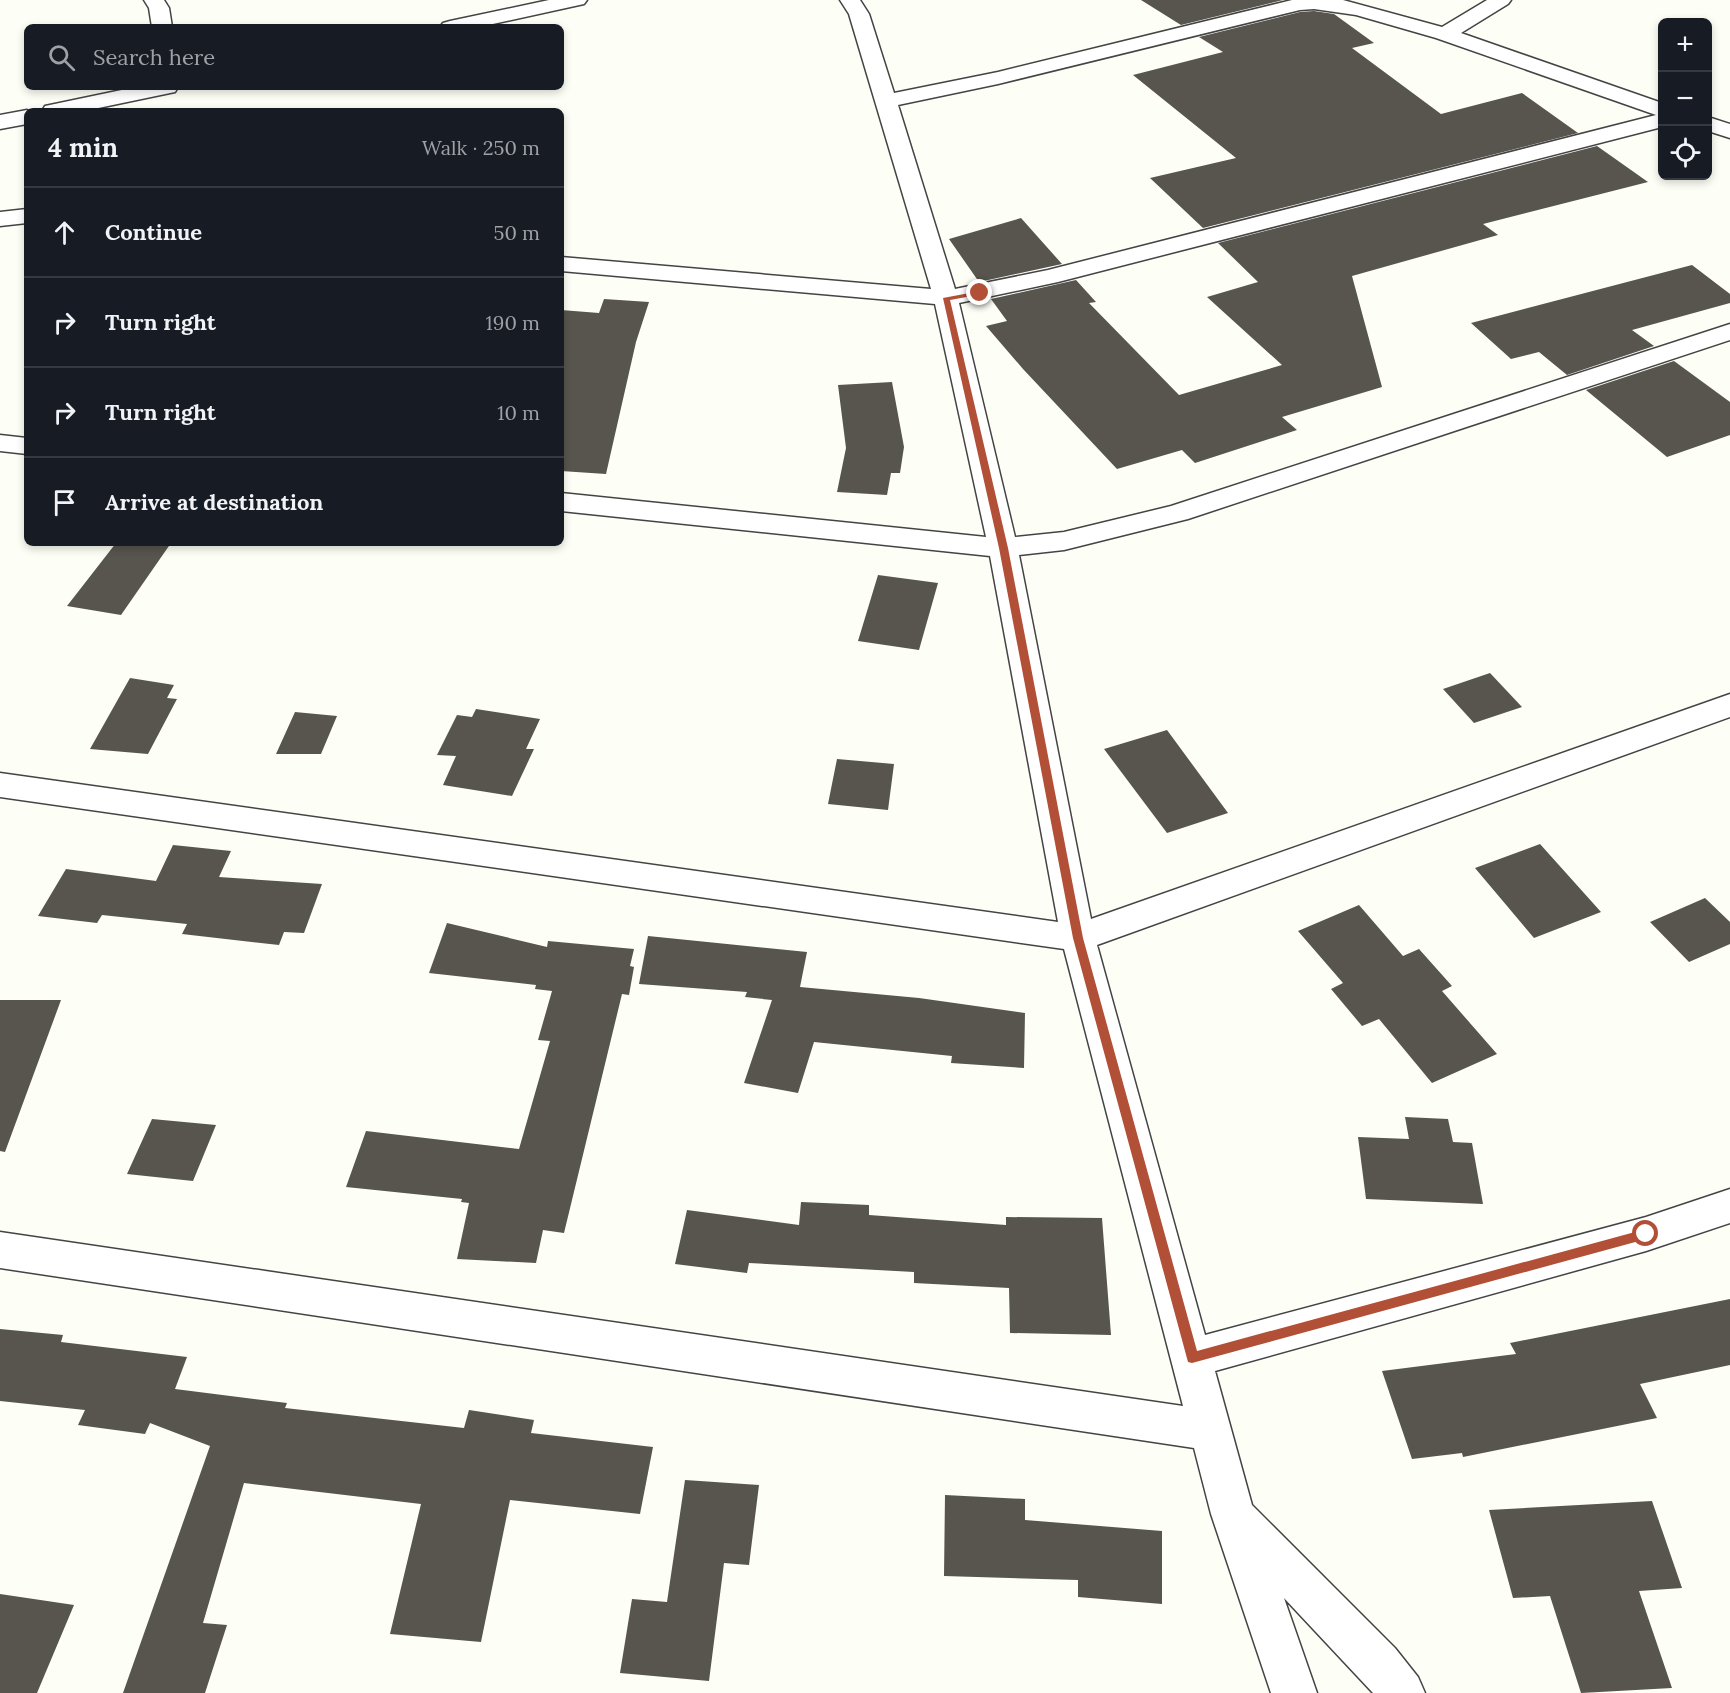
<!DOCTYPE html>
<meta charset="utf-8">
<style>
body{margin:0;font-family:Lora,serif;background:#242831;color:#f1f3f6}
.controls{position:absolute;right:18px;top:18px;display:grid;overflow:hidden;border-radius:9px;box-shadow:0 3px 9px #0003}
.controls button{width:54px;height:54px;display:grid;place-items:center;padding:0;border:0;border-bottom:2px solid #363941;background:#171b24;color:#f1f3f6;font:30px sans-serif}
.stop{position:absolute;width:18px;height:18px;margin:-14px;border:4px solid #b24f37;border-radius:50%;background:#fff}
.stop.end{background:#b24f37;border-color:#fff;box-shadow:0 2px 6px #0008}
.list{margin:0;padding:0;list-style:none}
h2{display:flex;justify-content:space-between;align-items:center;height:78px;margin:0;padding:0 24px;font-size:26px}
h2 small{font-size:20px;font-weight:400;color:#9ea1a6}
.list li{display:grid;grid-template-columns:39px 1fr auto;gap:18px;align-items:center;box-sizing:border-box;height:90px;padding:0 24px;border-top:2px solid #363941}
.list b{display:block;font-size:22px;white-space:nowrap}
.list em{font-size:20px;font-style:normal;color:#9ea1a6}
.icon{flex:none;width:33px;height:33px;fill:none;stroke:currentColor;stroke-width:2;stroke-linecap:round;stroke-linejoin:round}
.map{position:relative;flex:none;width:1730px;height:1693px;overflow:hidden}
.search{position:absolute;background:#171b24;box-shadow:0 3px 9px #0003;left:24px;top:24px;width:540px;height:66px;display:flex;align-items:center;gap:15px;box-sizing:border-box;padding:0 21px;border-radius:9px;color:#9ea1a6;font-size:22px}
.panel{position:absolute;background:#171b24;box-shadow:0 3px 9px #0003;left:24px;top:108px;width:540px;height:438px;border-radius:9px}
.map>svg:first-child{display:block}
</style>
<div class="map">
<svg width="1730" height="1693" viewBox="0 0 1730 1693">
<rect width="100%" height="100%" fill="#fdfef5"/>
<path fill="#58544e" d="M1141 0H1283L1181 25Z
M1314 11 1334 14 1374 43 1352 48 1441 114 1522 93 1578 133 1203 228 1150 178 1236 158 1133 75 1223 52 1199 37 1300 12Z
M1597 146 1648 182 1483 224 1498 235 1352 276 1382 387 1282 417 1297 430 1195 463 1182 450 1117 469 1023 369 986 326 1007 321 991 299 1076 280 1096 302 1089 303 1179 395 1282 365 1207 297 1258 282 1218 243Z
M1021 218 1062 264 979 282 949 239Z
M1692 265 1730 294V303L1632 330 1654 346 1567 375 1539 352 1511 359 1471 323Z
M604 299 649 302 636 342 606 474 561 471V310L599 313Z
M1674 361 1730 402V435L1667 457 1586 390Z
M892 382 904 447 900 473H891L887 495 837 492 846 448 838 385Z
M116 543H171L121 615 67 606Z
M878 575 938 583 919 650 858 641Z
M1490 673 1522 707 1474 723 1443 689Z
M130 678 174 685 167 698 177 699 148 754 90 749Z
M476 709 540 719 526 749H534L512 796 443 785 456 756 437 755 457 715 472 717Z
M295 712 337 716 321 754H276Z
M1167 730 1228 813 1167 833 1104 749Z
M837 759 894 764 888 810 828 804Z
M1540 844 1601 912 1534 938 1475 868Z
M173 845 231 851 219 877 322 884 304 933 284 932 279 945 182 934 187 924 102 915 97 923 38 916 66 869 156 881Z
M1705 898 1730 922V944L1689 962 1650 922Z
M1359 905 1403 956 1419 949 1452 986 1442 991 1497 1054 1432 1083 1379 1019 1362 1026 1331 989 1343 983 1298 931Z
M447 923 547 947 548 941 634 949 630 966 634 967 629 995 622 994 564 1233 543 1230 536 1263 457 1259 469 1203 461 1202 462 1199 346 1187 366 1131 519 1149 550 1041 538 1040 552 991 535 989 536 985 429 973Z
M648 936 807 952 800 987 919 998 1025 1013 1024 1068 951 1063 952 1056 814 1042 798 1093 744 1083 772 1000 745 997 747 992 639 984Z
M0 1000H61L5 1152 0 1151Z
M1405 1117 1448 1119 1453 1142 1472 1143 1483 1204 1366 1199 1358 1137 1409 1139Z
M152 1119 216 1125 193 1181 127 1174Z
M801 1202 869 1205V1215L1006 1225V1217L1102 1218 1111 1335 1010 1333 1009 1288 914 1283V1272L749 1263 747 1273 675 1264 687 1210 799 1225Z
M1730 1299V1365L1640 1384 1657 1418 1463 1457 1462 1453 1412 1459 1382 1371 1516 1354 1510 1343Z
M0 1329 63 1335 61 1342 187 1357 175 1389 287 1403 285 1408 464 1428 469 1410 534 1420 531 1433 653 1447 640 1514 510 1500 481 1642 390 1634 421 1504 244 1483 203 1623 227 1625 205 1693H123L210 1446 150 1423 145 1434 78 1425 85 1410 0 1401Z
M685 1480 759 1485 749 1565 724 1563 709 1681 620 1673 632 1599 667 1602Z
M945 1495 1025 1499V1520L1162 1531V1604L1078 1597V1580L944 1576Z
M1652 1501 1682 1588 1639 1591 1672 1688 1581 1693 1550 1596 1513 1598 1489 1510Z
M0 1594 74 1605 37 1693H0Z"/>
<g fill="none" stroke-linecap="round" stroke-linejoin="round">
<g stroke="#444" stroke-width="3">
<path id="street" d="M144 0H164L169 8 172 27H152L149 8Z
M549 0H587L584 4 479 27H440L443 23 450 21Z
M840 0H860L869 14 894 93 998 72 1292 0H1343L1442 27 1487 0H1511L1508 4 1461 33 1662 103V127L1058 282 959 303 1015 537 1064 532 1171 506 1730 324V340L1188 519 1064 550 1019 555 1091 919 1730 694V717L1097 945 1205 1335 1646 1217 1730 1189V1223L1646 1251 1215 1371 1252 1505 1395 1648 1418 1677 1425 1693H1373L1284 1598 1317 1693H1271L1211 1514 1194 1448 0 1268V1232L1183 1406 1064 949 0 797V773L1058 922 990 556 561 511V493L986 537 935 304 561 271V257L931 289 849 14ZM1314 9 1356 15 1436 38 1656 115 1048 270 955 289 898 105 998 84 1300 10Z
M136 87H178L175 92 84 111H42L45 106Z
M27 110 29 111H27V124L0 129V115Z
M1708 117 1730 124V138L1708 131Z
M27 209V223L0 226V212Z
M0 435 27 438V454L0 451Z"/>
</g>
<use href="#street" fill="#fff" fill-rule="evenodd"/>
</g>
<path fill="#b24f37" d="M980 291 983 294 950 300 1008 548 1083 938 1197 1351 1646 1229 1652 1234 1650 1238 1192 1363 1188 1362 1073 938 999 548 943 298Z"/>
</svg>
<div class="controls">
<button>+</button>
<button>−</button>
<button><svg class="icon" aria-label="locate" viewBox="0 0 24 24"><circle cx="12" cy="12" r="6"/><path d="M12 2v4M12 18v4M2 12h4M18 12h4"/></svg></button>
</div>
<div class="stop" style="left:1646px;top:1234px"></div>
<div class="stop end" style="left:980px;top:293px"></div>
<div class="search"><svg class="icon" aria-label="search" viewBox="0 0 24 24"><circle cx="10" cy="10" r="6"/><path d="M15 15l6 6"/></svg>Search here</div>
<section class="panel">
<h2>4 min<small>Walk · 250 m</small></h2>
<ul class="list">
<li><svg class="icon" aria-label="ahead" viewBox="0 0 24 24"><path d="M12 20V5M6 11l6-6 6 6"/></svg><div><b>Continue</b></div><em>50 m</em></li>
<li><svg class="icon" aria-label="right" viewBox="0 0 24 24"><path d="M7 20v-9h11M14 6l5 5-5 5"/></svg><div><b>Turn right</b></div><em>190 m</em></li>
<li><svg class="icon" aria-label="right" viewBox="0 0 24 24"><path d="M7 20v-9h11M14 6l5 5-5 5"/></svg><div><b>Turn right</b></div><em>10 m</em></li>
<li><svg class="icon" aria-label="arrive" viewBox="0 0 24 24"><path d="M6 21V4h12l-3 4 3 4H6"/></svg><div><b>Arrive at destination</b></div></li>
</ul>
</section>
</div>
